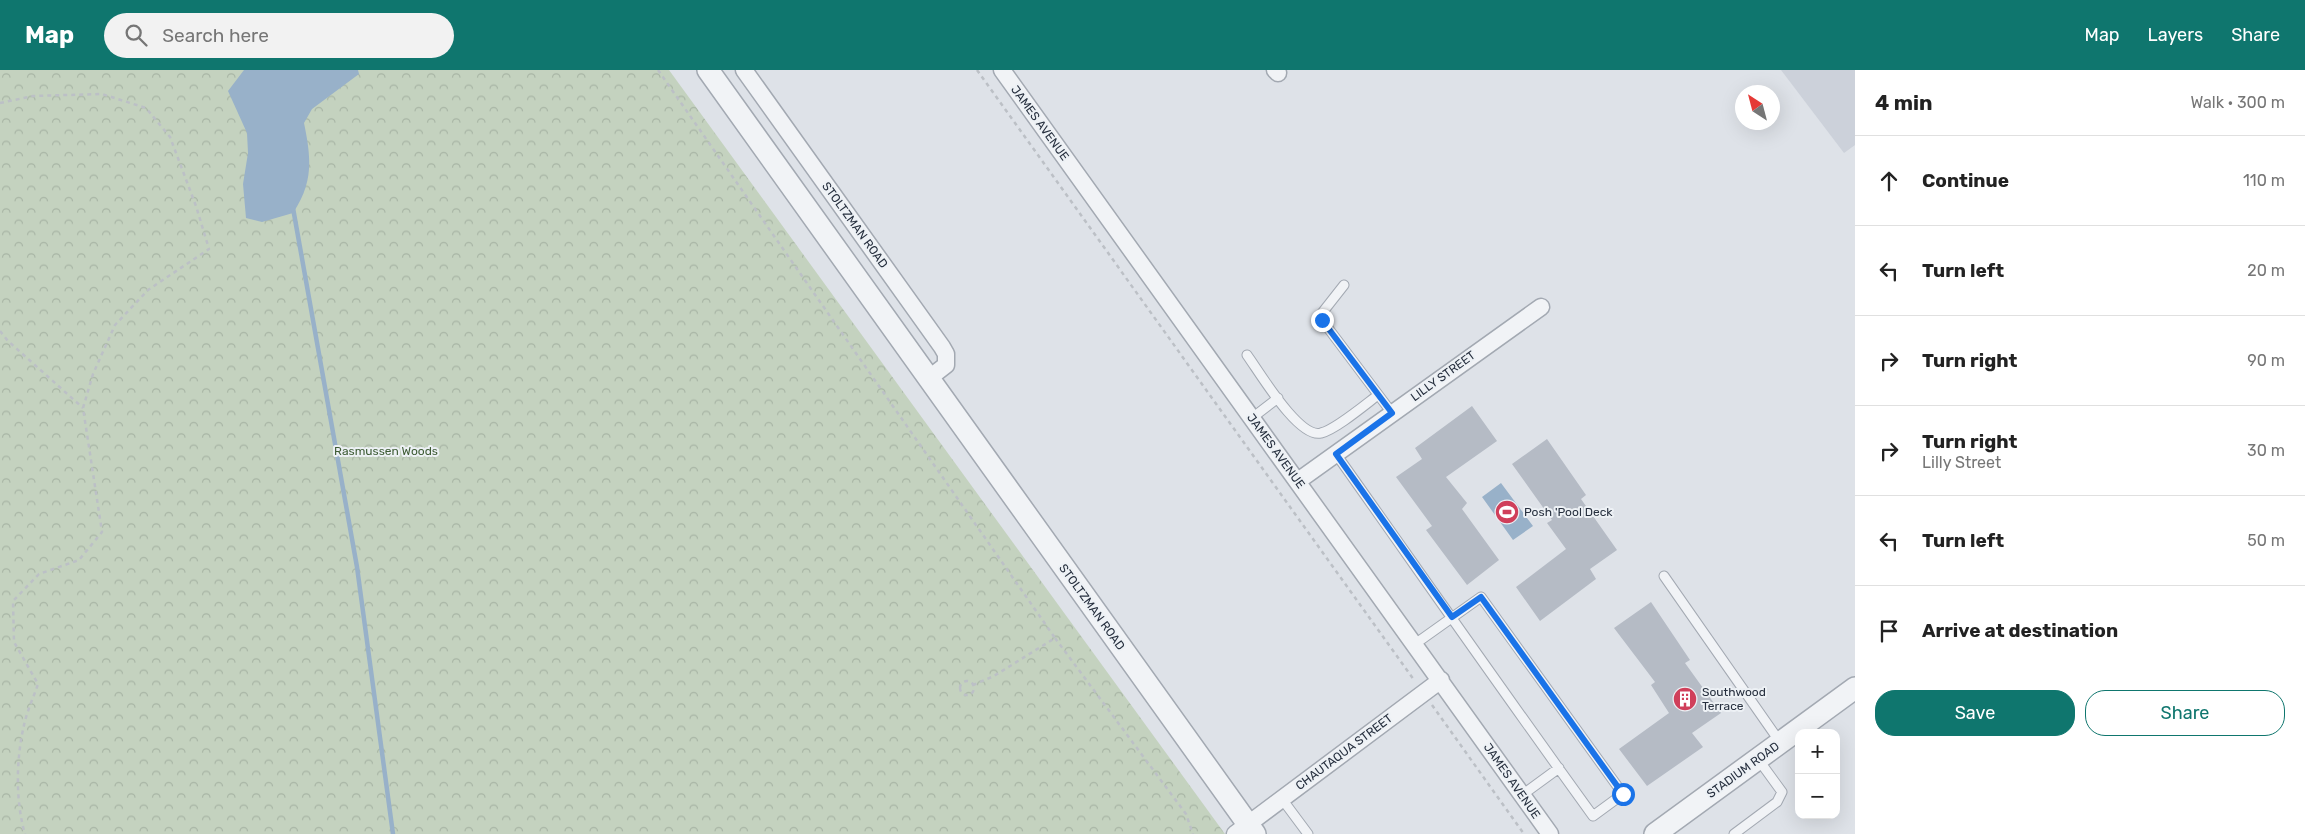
<!DOCTYPE html>
<meta charset="utf-8">
<style>
body{margin:0;font-family:Rubik,sans-serif;background:#f2f2f2;color:#222}
.controls{position:absolute;right:15px;bottom:15px;display:grid;overflow:hidden;border-radius:10px;box-shadow:0 5px 20px #0002}
.controls button{width:45px;height:45px;display:grid;place-items:center;padding:0;border:0;border-bottom:1px solid #e0e0e0;background:#fff;color:#222;font:25px sans-serif}
.compass{position:absolute;left:1735px;top:15px;width:45px;height:45px;border-radius:50%;background:#fff;box-shadow:0 5px 20px #0002;rotate:324deg}
.stop{position:absolute;width:15px;height:15px;margin:-11px;border:4px solid #1a73e8;border-radius:50%;background:#fff}
.stop.end{background:#1a73e8;border-color:#fff;box-shadow:0 1px 5px #0008}
.list{margin:0;padding:0;list-style:none}
h2{display:flex;justify-content:space-between;align-items:center;height:65px;margin:0;padding:0 20px;font-size:21px}
h2 small{font-size:16px;font-weight:400;color:#767676}
.list li{display:grid;grid-template-columns:32px 1fr auto;gap:15px;align-items:center;box-sizing:border-box;height:90px;padding:0 20px;border-top:1px solid #e0e0e0}
.list b{display:block;font-size:19px;white-space:nowrap}
.list p{margin:0;font-size:16px;white-space:nowrap;color:#767676}
.list em{font-size:16px;font-style:normal;color:#767676}
.actions{display:flex;gap:10px;padding:15px 20px}
.actions a{flex:1;padding:11px 0;border:1px solid #0f766e;border-radius:20px;text-align:center;font-size:18px;color:#0f766e}
.actions .main{background:#0f766e;color:#fff}
.icon{flex:none;width:28px;height:28px;fill:none;stroke:currentColor;stroke-width:2;stroke-linecap:round;stroke-linejoin:round}
.map{position:relative;flex:none;width:1855px;height:764px;overflow:hidden}
header{display:flex;align-items:center;gap:30px;box-sizing:border-box;height:70px;padding:0 25px;background:#0f766e;color:#fff}
header strong{font-size:24px}
nav{display:flex;gap:28px;margin-inline-start:auto;font-size:18px}
.search{width:350px;height:45px;background:#f2f2f2;display:flex;align-items:center;gap:12px;box-sizing:border-box;padding:0 18px;border-radius:28px;color:#767676;font-size:19px}
main{display:flex}
aside{flex:1;background:#fff}
.map>svg:first-child{display:block}
</style>
<header>
<strong>Map</strong>
<div class="search"><svg class="icon" aria-label="search" viewBox="0 0 24 24"><circle cx="10" cy="10" r="6"/><path d="M15 15l6 6"/></svg>Search here</div>
<nav><a>Map</a><a>Layers</a><a>Share</a></nav>
</header>
<main>
<div class="map">
<svg width="1855" height="764" viewBox="0 0 1855 764">
<defs>
<pattern id="park-crowns" width="20" height="18" patternUnits="userSpaceOnUse" patternTransform="scale(1.25)"><rect width="20" height="18" fill="#c4d2bf"/><path d="M2 6a3 3 0 1 1 6 0M12 15a3 3 0 1 1 6 0" fill="none" stroke="#a8b5a5"/></pattern>
</defs>
<rect width="100%" height="100%" fill="#dee2e8"/>
<path fill="#ccd1da" d="M1781 0H1855V75L1844 83Z"/>
<path fill="url(#park-crowns)" d="M0 0H669L1225 764H0Z"/>
<path fill="#98b1c9" d="M244 0H358L359 4 312 39 304 53C311 87 314 112 293 143L262 152 246 148 243 114 248 83 247 63 228 21Z
M1501 413 1533 456 1513 470 1482 427Z"/>
<g fill="none" stroke-linecap="round" stroke-linejoin="round">
<path stroke="#98b1c9" stroke-width="4.5" d="M293 138 357 497 393 764"/>
</g>
<path fill="#b5bbc5" d="M1472 336 1497 371 1446 407 1467 433 1462 439 1499 490 1467 515 1426 460 1432 456 1396 407 1422 389 1415 378Z
M1547 369 1586 425 1581 429 1617 480 1590 499 1596 509 1540 551 1516 517 1566 479 1547 453 1552 450 1512 394Z
M1651 532 1690 590 1685 593 1721 643 1692 663 1703 677 1647 716 1619 679 1669 643 1651 615 1655 612 1614 558Z"/>
<g fill="none" stroke-linecap="round" stroke-linejoin="round">
<g stroke="#a3a9b2" stroke-width="11">
<path id="service" d="M1344 215 1322 243V250L1392 343
M1247 285C1260 303 1299 369 1321 363 1335 360 1366 334 1378 325
M1252 348 1278 328
M1336 384C1421 504 1506 626 1593 746L1623 724 1481 527 1415 574
M1664 506 1780 672
M1522 725 1559 698
M1282 729 1308 764
M1734 764 1777 732 1782 722 1758 689"/>
</g>
<g stroke="#a3a9b2" stroke-width="19">
<path id="minor" d="M744 0 942 277 946 284V295L928 309
M1002 0 1550 764
M1275 0 1278 3
M1298 411 1541 237
M1235 764 1441 610"/>
</g>
<g stroke="#a3a9b2" stroke-width="24">
<path id="tertiary" d="M708 0 1255 764
M1655 764 1855 618"/>
</g>
<path stroke="#bcc0c6" stroke-width="2.5" stroke-dasharray="4 4" stroke-linecap="butt" d="M658 0 1055 568 994 606 973 615
M977 0 1414 610
M0 33 33 26 102 24 146 38 170 67 196 136 209 179 148 220 115 255 93 304 83 338 102 462 79 490 39 504 13 531 14 572 38 614C34 626 28 639 25 651 16 686 15 730 25 764
M0 261 8 271 83 338
M1055 568 1186 744 1193 764
M960 618a7 7 0 1 1 14 0a7 7 0 1 1-14 0Z
M1432 635 1524 764"/>
<use href="#service" stroke="#f1f3f6" stroke-width="9"/>
<use href="#minor" stroke="#f1f3f6" stroke-width="16"/>
<use href="#tertiary" stroke="#f1f3f6" stroke-width="21"/>
</g>
<g fill="none" stroke-linecap="round" stroke-linejoin="round">
<path stroke="#1a73e8" stroke-width="6" d="M1322 250 1392 343 1336 384 1452 547 1481 527 1623 724"/>
</g>
<defs>
<g id="stadium-disc" transform="scale(1.25)"><circle r="9.5" fill="#d03f5a" stroke="#edf1f5"/><path d="M0-5a6.5 5 0 1 0 0 10a6.5 5 0 1 0 0-10ZM-3.5-1.8h7v3.6h-7Z" fill="#fff"/></g>
<g id="building-disc" transform="scale(1.25)"><circle r="9.5" fill="#d03f5a" stroke="#edf1f5"/><path d="M-4-6H4V6H1V3H-1V6H-4ZM-2.5-4.3h1.7v1.8h-1.7ZM.8-4.3h1.7v1.8H.8ZM-2.5-1h1.7V.8h-1.7ZM.8-1h1.7V.8H.8Z" fill="#fff"/></g>
</defs>
<g fill-rule="evenodd">
<use href="#stadium-disc" x="1507" y="442"/>
<use href="#building-disc" x="1685" y="629"/>
</g>
<g text-anchor="middle" stroke-width="4" stroke-linejoin="round" paint-order="stroke">
<g font-size="12" fill="#27303f" stroke="#edf1f5">
<text transform="translate(1040 53) rotate(54)" y="4">JAMES AVENUE</text>
<text transform="translate(855 155) rotate(54)" y="4">STOLTZMAN ROAD</text>
<text transform="translate(1443 306) rotate(-36)" y="4">LILLY STREET</text>
<text transform="translate(1276 381) rotate(54)" y="4">JAMES AVENUE</text>
<text transform="translate(1092 537) rotate(54)" y="4">STOLTZMAN ROAD</text>
<text transform="translate(1344 682) rotate(-37)" y="4">CHAUTAQUA STREET</text>
<text transform="translate(1743 700) rotate(-36)" y="4">STADIUM ROAD</text>
<text transform="translate(1512 711) rotate(55)" y="4">JAMES AVENUE</text>
</g>
<g font-size="12" fill="#3d5b34" stroke="#edf1f5">
<text x="386" y="385">Rasmussen Woods</text>
</g>
<g font-size="12" fill="#27303f" stroke="#edf1f5" text-anchor="start">
<text x="1524" y="446">Posh 'Pool Deck</text>
<text x="1702" y="626">Southwood<tspan x="1702" dy="14">Terrace</tspan></text>
</g>
</g>
</svg>
<div class="controls">
<button>+</button>
<button>−</button>
</div>
<svg class="compass" viewBox="-18 -18 36 36"><path d="M0-13l5 13h-10z" fill="#e53935"/><path d="M0 13l5-13h-10z" fill="#767676"/></svg>
<div class="stop" style="left:1623px;top:724px"></div>
<div class="stop end" style="left:1322px;top:250px"></div>
</div>
<aside>
<h2>4 min<small>Walk · 300 m</small></h2>
<ul class="list">
<li><svg class="icon" aria-label="ahead" viewBox="0 0 24 24"><path d="M12 20V5M6 11l6-6 6 6"/></svg><div><b>Continue</b></div><em>110 m</em></li>
<li><svg class="icon" aria-label="left" viewBox="0 0 24 24"><path d="M17 20v-9H6M10 6l-5 5 5 5"/></svg><div><b>Turn left</b></div><em>20 m</em></li>
<li><svg class="icon" aria-label="right" viewBox="0 0 24 24"><path d="M7 20v-9h11M14 6l5 5-5 5"/></svg><div><b>Turn right</b></div><em>90 m</em></li>
<li><svg class="icon" aria-label="right" viewBox="0 0 24 24"><path d="M7 20v-9h11M14 6l5 5-5 5"/></svg><div><b>Turn right</b><p>Lilly Street</p></div><em>30 m</em></li>
<li><svg class="icon" aria-label="left" viewBox="0 0 24 24"><path d="M17 20v-9H6M10 6l-5 5 5 5"/></svg><div><b>Turn left</b></div><em>50 m</em></li>
<li><svg class="icon" aria-label="arrive" viewBox="0 0 24 24"><path d="M6 21V4h12l-3 4 3 4H6"/></svg><div><b>Arrive at destination</b></div></li>
</ul>
<div class="actions"><a class="main">Save</a><a>Share</a></div>
</aside>
</main>
